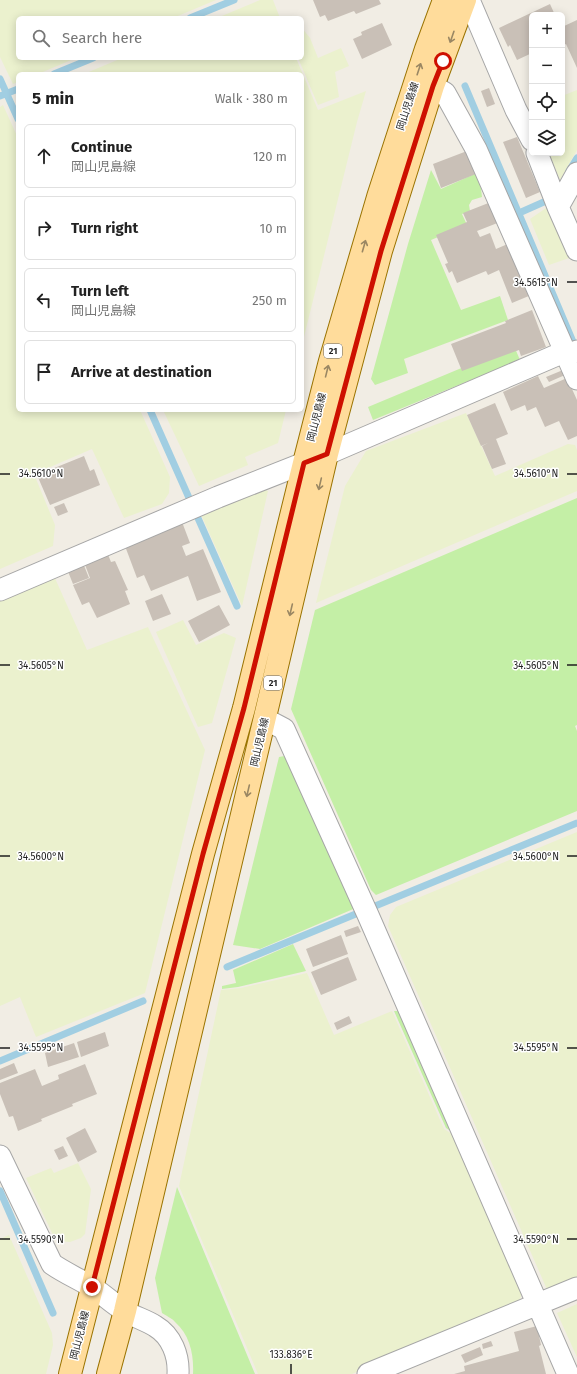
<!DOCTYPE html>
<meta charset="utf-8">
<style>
body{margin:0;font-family:"Fira Sans","Noto Sans JP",sans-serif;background:#f2f2f2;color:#222}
.controls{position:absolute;right:12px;top:12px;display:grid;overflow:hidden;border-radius:6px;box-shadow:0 2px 10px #0003}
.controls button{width:36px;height:36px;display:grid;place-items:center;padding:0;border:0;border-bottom:1px solid #e0e0e0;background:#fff;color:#222;font:20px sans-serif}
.stop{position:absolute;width:12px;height:12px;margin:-9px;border:3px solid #ce1000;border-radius:50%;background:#fff}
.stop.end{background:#ce1000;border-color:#fff;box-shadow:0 1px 4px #0008}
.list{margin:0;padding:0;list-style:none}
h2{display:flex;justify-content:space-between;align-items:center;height:52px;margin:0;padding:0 16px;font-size:17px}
h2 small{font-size:13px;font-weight:400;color:#767676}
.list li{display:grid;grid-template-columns:26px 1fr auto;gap:12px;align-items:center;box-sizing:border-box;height:64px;margin:0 8px 8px;padding:0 8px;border:1px solid #e0e0e0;border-radius:6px}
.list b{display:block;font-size:15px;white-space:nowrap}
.list p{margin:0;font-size:13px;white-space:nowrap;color:#767676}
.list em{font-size:13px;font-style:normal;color:#767676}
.icon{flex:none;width:22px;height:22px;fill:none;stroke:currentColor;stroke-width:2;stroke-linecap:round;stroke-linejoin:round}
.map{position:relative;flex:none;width:577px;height:1374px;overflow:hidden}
.search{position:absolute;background:#fff;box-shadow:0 2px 10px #0003;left:16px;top:16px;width:288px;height:44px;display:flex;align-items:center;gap:10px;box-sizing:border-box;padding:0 14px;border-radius:6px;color:#767676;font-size:15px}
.panel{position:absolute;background:#fff;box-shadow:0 2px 10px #0003;left:16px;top:72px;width:288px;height:340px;border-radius:6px}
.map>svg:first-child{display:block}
</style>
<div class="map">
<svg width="577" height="1374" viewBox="0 0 577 1374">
<rect width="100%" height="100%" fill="#f1ede4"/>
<path fill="#ebf1ce" d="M0 0H216L173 18H18V58H76L38 74H18V82L13 84 0 57Z
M260 0H273L280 18H217Z
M302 28 310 38 318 58 341 48 349 66 335 72 339 97 318 105 298 58H302Z
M122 58H296L318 110 366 91 357 122 302 345V74H84Z
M577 90V150L560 180 549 153H562V96Z
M3 105 18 138V410H140L170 477 169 493 162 504 124 518 92 449 34 474 55 525 53 546 0 569V107Z
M549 206 572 257 549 265 530 219Z
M163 410H286L278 443 245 457 248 465 199 486Z
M466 413 495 476 568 444 575 445 577 450V491L316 603 345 486 366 451Z
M263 489 268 491 242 606 199 510Z
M54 576 87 650 148 627 205 750 145 993 36 1037 20 997 0 1006V598Z
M183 620 196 645 224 633 236 638 212 723 198 727 156 632Z
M577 832V1282L549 1294 388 926 390 915 396 907Z
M307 973 334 1035 392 1011 444 1129 457 1137 522 1292 520 1299 514 1306 352 1374H258L179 1186 221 990 241 988Z
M78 1163 91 1189 85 1234 81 1238 70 1242 59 1241 53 1235 26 1178 51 1168 54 1173Z
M9 1235 52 1333 53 1345 46 1374H0V1239Z
M577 1304V1357L557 1313Z"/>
<path fill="#c4efa6" d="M431 170 441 189 479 172 482 197 472 200 469 205 470 211 462 214 467 225 431 240 461 310 500 296 508 320 404 359 408 373 375 385 371 379 408 244Z
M514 346 520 360 373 420 368 407Z
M577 498V725L575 726 577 731V811L376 895 371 890 291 709 315 610Z
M290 755 358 907 260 949 233 945 279 757Z
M293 944 306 971 238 987 222 989V986L236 983 233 970Z
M394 1011H401L457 1135 446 1128Z
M177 1187 255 1374H193C194 1355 190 1335 175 1322 172 1318 166 1316 162 1313L155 1278Z"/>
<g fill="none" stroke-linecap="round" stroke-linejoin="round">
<path stroke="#a1cee2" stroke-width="7" d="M190 18 234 0
M54 74 93 58
M0 79 18 119
M465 86 576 349
M0 96 18 89
M569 171 577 158
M519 213 546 201
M150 410 237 606
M227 967 577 823
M0 1061 143 1001
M0 1191 53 1313"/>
</g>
<path fill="#c9c0b7" d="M313 0H379L381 4 356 14 354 11 328 21 325 15 320 17Z
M550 4 555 15H532V53L517 60 510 45 508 47 499 28Z
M577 20V68L566 44 562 46V27Z
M382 23 392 45 362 59 353 39 362 35 361 32Z
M489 88 495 104 487 107 481 91Z
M517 137 540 192 526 198 503 142Z
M467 151 476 174 441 188 433 164Z
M491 202 500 222 477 231 480 237 490 233 496 249 515 241 536 293 512 303 499 270 488 275 486 271 457 283 452 271 449 273 445 264 448 263 436 235 467 222 463 213Z
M532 310 546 347 521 356 519 350 462 371 451 344 506 323 505 321Z
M563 370 565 375 549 382 546 377Z
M538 376 544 388 567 378 577 400V436L568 440 559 421 545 427 536 407 527 411 525 405 511 411 503 392Z
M495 403 508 434 496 439 506 464 492 469 482 446 488 443 481 446 467 415Z
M84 456 90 471 94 469 100 485 50 505 37 475Z
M64 503 68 512 58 516 54 507Z
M182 522 190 543 182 546 186 556 203 549 221 592 197 601 188 576 151 591 144 575 137 578 125 546Z
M107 552 111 562 115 561 128 590 125 591 130 604 97 618 89 602 82 605 73 585 90 578 84 562Z
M83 563 89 578 73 584 67 569Z
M162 594 171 614 153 621 145 601Z
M219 605 230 625 199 642 188 621Z
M358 926 361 932 346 937 344 931Z
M341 935 348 954 313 967 306 949Z
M348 957 357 980 321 995 311 972Z
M349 1016 352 1023 337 1030 334 1023Z
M105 1032 109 1046 81 1057 77 1042Z
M74 1043 79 1057 48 1067 45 1053Z
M14 1063 18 1073 0 1080V1069Z
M85 1064 97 1094 72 1104 73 1106 41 1119 42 1121 18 1131 13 1116 9 1117 0 1094V1083L35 1069 42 1086 59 1079 58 1075Z
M85 1128 97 1152 78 1162 66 1138Z
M63 1146 68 1156 59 1160 54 1150Z
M537 1326 541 1345 539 1346 546 1374H454L465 1371 464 1366 519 1351 514 1332Z
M491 1341 493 1346 483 1349 482 1344Z
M480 1347 483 1355 465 1363 461 1355Z"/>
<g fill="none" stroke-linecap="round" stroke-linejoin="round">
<g stroke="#a6a6a6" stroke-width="23">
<path id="minor" d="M469 0 516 110 532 140
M433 86 445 93 476 149 577 379
M537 153 558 207 577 250
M558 207 577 173
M0 590 218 497 327 454 557 355H566L577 351
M265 719 284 729 368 915 568 1374
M0 1156 52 1264C65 1273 79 1279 92 1287 103 1294 113 1304 125 1311 134 1317 146 1320 155 1326 172 1336 179 1356 178 1374
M368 1374 577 1288"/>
</g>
<g stroke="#9a7300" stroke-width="24">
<path id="primary" d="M70 1374 203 854 244 708 304 463 330 361 378 197 426 49 444 0
M108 1374 125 1311 327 454 381 251 433 86 465 0"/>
</g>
<use href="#minor" stroke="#fff" stroke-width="21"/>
<use href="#primary" stroke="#ffdc9b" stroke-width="22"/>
</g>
<defs><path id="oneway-shaft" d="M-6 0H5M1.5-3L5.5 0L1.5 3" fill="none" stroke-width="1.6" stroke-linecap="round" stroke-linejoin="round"/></defs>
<g stroke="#9a8763">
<use href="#oneway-shaft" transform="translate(452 37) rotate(109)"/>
<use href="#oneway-shaft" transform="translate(419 69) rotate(-72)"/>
<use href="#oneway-shaft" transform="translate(364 246) rotate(-74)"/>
<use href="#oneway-shaft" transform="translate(327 371) rotate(-76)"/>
<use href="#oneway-shaft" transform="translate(320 484) rotate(103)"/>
<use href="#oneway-shaft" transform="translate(291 610) rotate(103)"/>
<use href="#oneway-shaft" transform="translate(248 791) rotate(103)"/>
</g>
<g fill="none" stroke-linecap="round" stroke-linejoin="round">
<path stroke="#ce1000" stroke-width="5" d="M92 1287 203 854 244 708 304 463 327 454 381 251 433 86 443 61"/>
</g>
<path fill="none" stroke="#1f1f1f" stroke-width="1.5" d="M567 282H577M0 474H10M567 474H577M0 665H10M567 665H577M0 856H10M567 856H577M0 1048H10M567 1048H577M0 1239H10M567 1239H577M291 1364V1374"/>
<g text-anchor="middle" stroke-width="3" stroke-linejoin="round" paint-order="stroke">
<g fill="#fff" stroke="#626262" stroke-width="1">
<rect x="324" y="344" width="18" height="14" rx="3"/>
<rect x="264" y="676" width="18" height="14" rx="3"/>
</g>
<g font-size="9" font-weight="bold" fill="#1f1f1f">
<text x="333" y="354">21</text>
<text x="273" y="686">21</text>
</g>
<g font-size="10" fill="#1f1f1f" stroke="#fff">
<text transform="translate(407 106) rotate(-72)" y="4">岡山児島線</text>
<text transform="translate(316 417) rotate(-76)" y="4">岡山児島線</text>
<text transform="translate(259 742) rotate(-77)" y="4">岡山児島線</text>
<text transform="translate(79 1335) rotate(-76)" y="4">岡山児島線</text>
</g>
</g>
<g font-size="10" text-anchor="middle" fill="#1f1f1f" stroke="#fff" stroke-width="3" stroke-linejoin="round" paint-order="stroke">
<text x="536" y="286">34.5615°N</text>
<text x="41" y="477">34.5610°N</text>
<text x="536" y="477">34.5610°N</text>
<text x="41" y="669">34.5605°N</text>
<text x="536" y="669">34.5605°N</text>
<text x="41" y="860">34.5600°N</text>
<text x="536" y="860">34.5600°N</text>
<text x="41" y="1051">34.5595°N</text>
<text x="536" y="1051">34.5595°N</text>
<text x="41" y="1243">34.5590°N</text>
<text x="536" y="1243">34.5590°N</text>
<text x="291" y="1358">133.836°E</text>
</g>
</svg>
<div class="controls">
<button>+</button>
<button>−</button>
<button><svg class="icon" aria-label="locate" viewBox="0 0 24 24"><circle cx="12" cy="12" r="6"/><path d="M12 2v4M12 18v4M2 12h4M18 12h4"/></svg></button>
<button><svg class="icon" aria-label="layers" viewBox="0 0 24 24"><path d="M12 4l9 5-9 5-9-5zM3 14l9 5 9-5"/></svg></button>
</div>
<div class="stop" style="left:443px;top:61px"></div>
<div class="stop end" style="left:92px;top:1287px"></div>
<div class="search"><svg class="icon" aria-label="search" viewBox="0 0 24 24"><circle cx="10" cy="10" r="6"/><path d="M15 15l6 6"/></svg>Search here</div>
<section class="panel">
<h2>5 min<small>Walk · 380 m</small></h2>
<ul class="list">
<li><svg class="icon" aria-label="ahead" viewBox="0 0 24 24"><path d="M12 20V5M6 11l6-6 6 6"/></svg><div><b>Continue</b><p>岡山児島線</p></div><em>120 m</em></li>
<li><svg class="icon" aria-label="right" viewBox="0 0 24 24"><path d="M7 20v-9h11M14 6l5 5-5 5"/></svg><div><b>Turn right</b></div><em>10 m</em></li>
<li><svg class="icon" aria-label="left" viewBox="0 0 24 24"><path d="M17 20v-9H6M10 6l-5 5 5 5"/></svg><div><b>Turn left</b><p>岡山児島線</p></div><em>250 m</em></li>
<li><svg class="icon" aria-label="arrive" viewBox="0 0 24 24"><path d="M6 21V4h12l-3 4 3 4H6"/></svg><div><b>Arrive at destination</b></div></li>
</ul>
</section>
</div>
